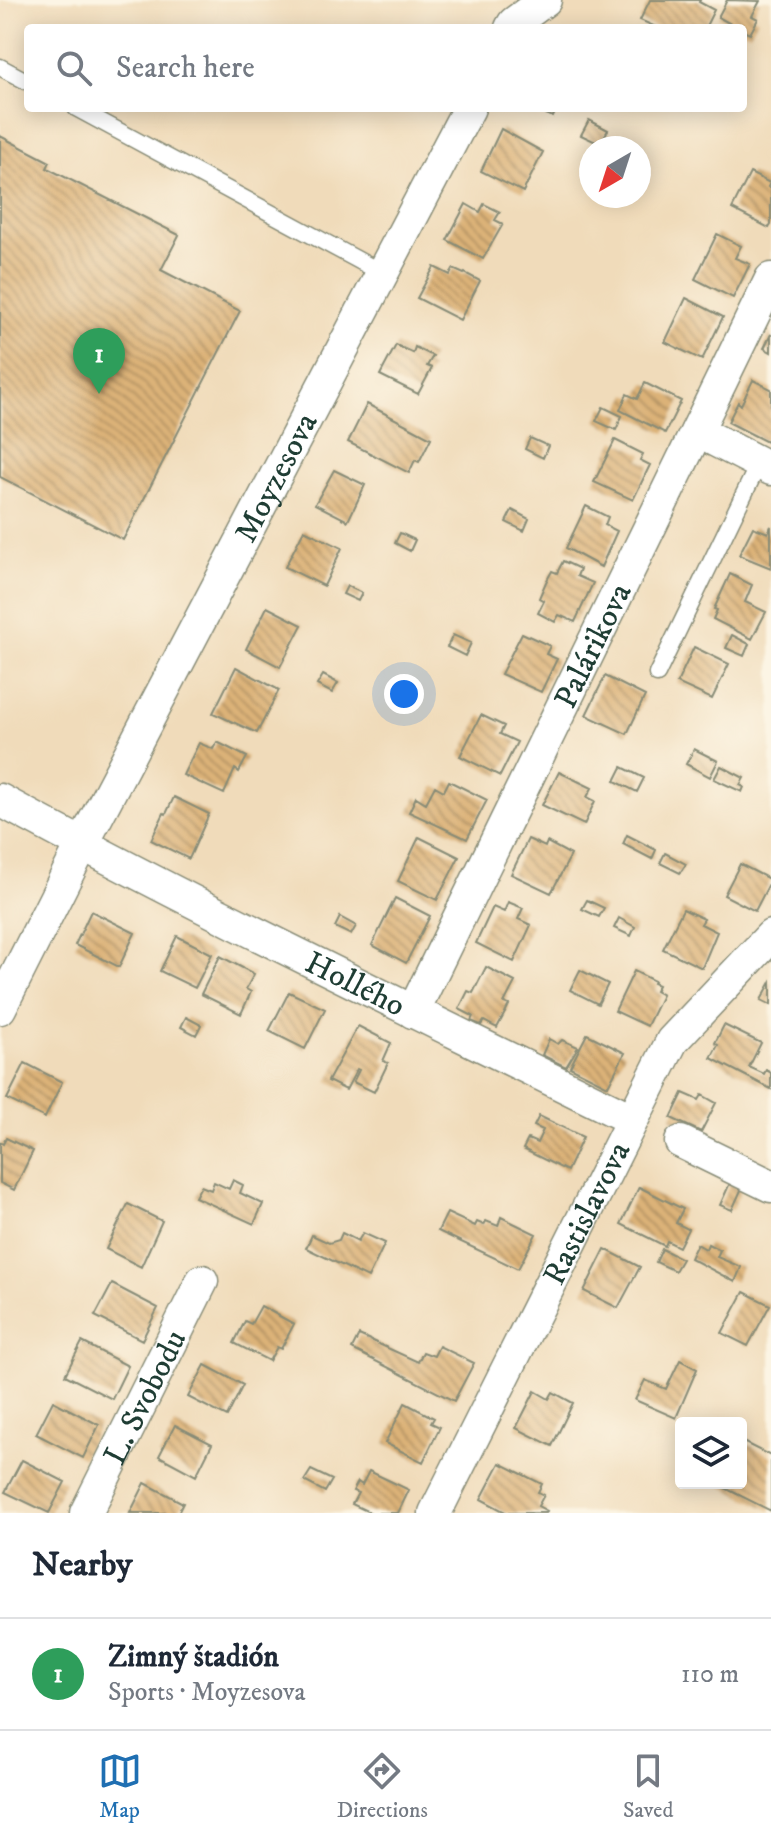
<!DOCTYPE html>
<meta charset="utf-8">
<style>
body{margin:0;font-family:"IM FELL DW Pica",serif;background:#f6f6f7;color:#1f2937}
.controls{position:absolute;right:24px;bottom:24px;display:grid;overflow:hidden;border-radius:8px;box-shadow:0 4px 20px #0003}
.controls button{width:72px;height:72px;display:grid;place-items:center;padding:0;border:0;border-bottom:2px solid #e0e1e3;background:#fff;color:#1f2937;font:40px sans-serif}
.compass{position:absolute;left:579px;top:136px;width:72px;height:72px;border-radius:50%;background:#fff;box-shadow:0 4px 20px #0003;rotate:219deg}
.you{position:absolute;left:404px;top:694px;width:28px;height:28px;margin:-20px;border:6px solid #fff;border-radius:50%;background:#1a73e8;box-shadow:0 0 0 12px #1a73e833}
.badge{display:grid;place-items:center;width:52px;height:52px;border-radius:50%;background:#1f6fb2;color:#fff;font-size:26px;font-weight:700}
.pin{position:absolute;translate:-50% -66px;filter:drop-shadow(0 2px 4px #0008)}
.pin::after{content:'';position:absolute;top:42px;width:28px;height:24px;background:inherit;clip-path:polygon(0 0,100% 0,50% 100%)}
.list{margin:0;padding:0;list-style:none}
h2{display:flex;justify-content:space-between;align-items:center;height:104px;margin:0;padding:0 32px;font-size:34px}
h2 small{font-size:26px;font-weight:400;color:#747a83}
.list li{display:grid;grid-template-columns:52px 1fr auto;gap:24px;align-items:center;box-sizing:border-box;height:112px;padding:0 32px;border-top:2px solid #e0e1e3}
.list b{display:block;font-size:30px;white-space:nowrap}
.list p{margin:0;font-size:26px;white-space:nowrap;color:#747a83}
.list em{font-size:26px;font-style:normal;color:#747a83}
.icon{flex:none;width:44px;height:44px;fill:none;stroke:currentColor;stroke-width:2;stroke-linecap:round;stroke-linejoin:round}
.map{position:relative;flex:none;width:771px;height:1513px;overflow:hidden}
.search{position:absolute;background:#fff;box-shadow:0 4px 20px #0003;left:24px;right:24px;top:24px;height:88px;display:flex;align-items:center;gap:20px;box-sizing:border-box;padding:0 28px;border-radius:8px;color:#747a83;font-size:30px}
.sheet{height:216px;background:#fff}
nav{display:flex;justify-content:space-around;align-items:center;box-sizing:border-box;height:112px;border-top:2px solid #e0e1e3;background:#fff;font-size:22px;color:#747a83}
nav a{display:grid;justify-items:center;gap:4px}
nav .on{color:#1f6fb2}
.map>svg:first-child{display:block}
</style>
<div class="map">
<svg width="771" height="1513" viewBox="0 0 771 1513">
<defs>
<pattern id="building-back-hatch" width="6" height="6" patternUnits="userSpaceOnUse" patternTransform="scale(2)"><rect width="6" height="6" fill="#dcb278"/><path d="M-1 5l2 2M0 0l6 6M5-1l2 2" fill="none" stroke="#b29263"/></pattern>
</defs>
<rect width="100%" height="100%" fill="#fcf5e5"/>
<filter id="ink" filterUnits="userSpaceOnUse"><feTurbulence type="fractalNoise" baseFrequency=".0125" numOctaves="2"/><feDisplacementMap in="SourceGraphic" scale="16" xChannelSelector="R" yChannelSelector="G"/><feConvolveMatrix kernelMatrix="1 2 1 2 8 2 1 2 1" color-interpolation-filters="sRGB"/></filter>
<filter id="wash" filterUnits="userSpaceOnUse"><feTurbulence type="fractalNoise" baseFrequency=".006" numOctaves="4" result="noise"/><feDisplacementMap in="SourceGraphic" scale="32" xChannelSelector="R" yChannelSelector="G"/><feGaussianBlur stdDeviation="1.8" result="paint"/><feColorMatrix in="noise" values="0 0 0 0 0 0 0 0 0 0 0 0 0 0 0 0 0 1.4 0 .05"/><feComposite in="paint" operator="in"/></filter>
<g filter="url(#wash)">
<rect width="100%" height="100%" fill="#f0dbba"/>
<g id="blocks">
<path fill="url(#building-back-hatch)" d="M650 0H700L699 2 714 10 705 28H658L640 20Z
M727 0 760 1 752 16 758 19 750 34 743 31V28H738L718 17Z
M532 108H557L553 117Z
M589 120 608 130 600 144 581 135Z
M501 129 543 152 523 192 481 171Z
M0 136 50 162 47 168 179 235 161 270 240 311 123 540 0 477Z
M750 173 770 183 768 187 771 189V225L769 228 732 209Z
M466 204 480 212 484 204 500 212 495 220 503 224 483 259 447 240Z
M717 234 741 246 735 258 750 264 733 298 695 279Z
M434 267 450 275 453 269 464 274 465 273 480 281 460 320 417 298Z
M686 298 723 317 702 360 665 342Z
M771 334V352L764 348Z
M396 345 413 353 415 347 433 356 427 366 432 368 418 394 380 375Z
M753 380 771 389V444L728 422 738 402 741 405Z
M645 383 681 401 665 433 620 410 627 394 637 399Z
M367 404 431 438 419 462 415 460 409 473 348 442Z
M603 407 622 416 616 430 596 421Z
M530 438 548 446 543 458 525 449Z
M615 440 643 454 640 460 650 465 633 500 594 482Z
M334 470 365 485 348 521 315 504Z
M586 506 608 517 605 525 617 531 601 567 566 548Z
M512 510 529 519 524 531 506 522Z
M771 526V568L739 555 753 527 768 533Z
M304 530 342 548 324 586 285 567Z
M400 533 415 540 410 551 395 543Z
M563 561 580 569 577 576 593 583 575 622 559 615 555 622 538 613 544 601 539 598 546 582 552 571 557 573Z
M730 574 752 585 745 602 766 612 752 639 713 619 717 610 714 609Z
M347 586 362 593 358 601 343 594Z
M267 607 302 625 280 667 246 649Z
M522 633 550 646 546 654 557 659 541 692 501 674Z
M453 635 471 643 465 656 447 647Z
M732 635 749 644 744 656 726 648Z
M694 647 729 664 712 699 677 683Z
M236 667 279 690 257 733 213 713Z
M323 675 338 683 332 693 317 685Z
M605 676 645 696 627 734 586 715Z
M481 715 504 726 500 734 517 742 500 776 460 756Z
M217 742 247 757 239 772 235 769 224 794 183 775 199 743 213 749Z
M694 749 718 761 710 777 686 764Z
M721 766 744 778 740 785 744 787 742 792 714 779Z
M622 767 644 778 637 792 615 781Z
M559 772 592 788 587 797 595 801 584 825 542 805Z
M449 781 487 800 467 839 409 812 416 797 426 803 435 786 444 791Z
M174 797 209 814 189 859 151 840 164 813 166 814Z
M627 835 656 850 652 859 623 844Z
M419 837 459 857 437 900 398 881Z
M528 839 545 847 547 842 571 855 551 893 511 874Z
M665 853 686 864 680 873 660 863Z
M740 864 771 880 755 911 724 895Z
M395 898 430 916 406 963 372 945Z
M587 900 604 908 599 917 582 909Z
M508 902 523 908 518 919 531 925 514 962 476 943 493 907 504 912Z
M683 909 704 919 701 924 717 932 702 968 663 949Z
M91 911 135 933 119 967 75 945Z
M340 917 356 926 351 935 335 927Z
M619 918 635 927 631 936 614 928Z
M177 936 212 954 195 988 160 971Z
M220 956 254 974 246 989 251 992 241 1014 201 994Z
M486 967 515 982 504 1003 509 1005 497 1028 484 1021 481 1025 471 1021 473 1016 459 1009 468 991 473 993Z
M580 970 608 984 598 1004 570 990Z
M634 971 654 981 653 983 658 985 655 991 662 995 647 1026 615 1011Z
M771 982V1005L761 1000Z
M289 992 325 1009 305 1049 269 1031Z
M186 1017 201 1025 196 1035 181 1027Z
M724 1025 761 1043 749 1067 764 1074 766 1070 771 1073V1089L711 1058 718 1045 715 1043Z
M358 1026 391 1043 383 1061 388 1063 374 1092 353 1082 359 1070 357 1069 346 1090 328 1081Z
M587 1034 625 1053 608 1086 570 1067Z
M549 1039 558 1044 562 1040 578 1047 566 1067 542 1055Z
M25 1063 62 1082 45 1118 7 1099Z
M683 1093 699 1100 702 1095 716 1103 701 1132 671 1118Z
M539 1116 583 1137 567 1171 523 1149 528 1139 537 1143 543 1130 534 1126Z
M6 1138 33 1151 14 1190 0 1183V1142L3 1144Z
M233 1180 243 1185 240 1193 263 1204 254 1224 195 1197 201 1186 211 1190 214 1182 229 1189Z
M730 1183 742 1188 732 1210 720 1205Z
M639 1187 683 1209 676 1223 688 1229 679 1247 667 1241 665 1246 621 1224Z
M128 1204 162 1221 141 1267 106 1249Z
M447 1213 475 1226 477 1222 484 1225 486 1221 498 1226 501 1217 536 1234 518 1269 438 1231Z
M342 1233 358 1241 363 1233 385 1243 368 1278 306 1248 312 1235 329 1243 339 1240Z
M697 1244 706 1249 708 1244 720 1250 717 1257 741 1267 735 1282 690 1258Z
M605 1249 640 1267 618 1308 584 1291Z
M662 1249 682 1259 675 1271 656 1262Z
M112 1284 158 1308 142 1340 95 1316Z
M744 1292 770 1305 748 1346 722 1333Z
M261 1306 294 1324 281 1349 277 1347 269 1361 234 1343 245 1321 251 1324Z
M359 1335 418 1362 423 1352 434 1356 439 1346 474 1363 454 1401 352 1349Z
M82 1342 128 1366 112 1399 65 1375Z
M680 1360 697 1369 676 1418 635 1400 645 1380 666 1389Z
M205 1365 243 1385 227 1417 188 1397Z
M535 1391 549 1399 553 1392 573 1403 552 1446 516 1428Z
M53 1401 99 1425 83 1458 36 1434Z
M405 1403 434 1418 431 1423 440 1427 423 1462 385 1443Z
M175 1425 212 1444 196 1476 159 1456Z
M741 1441 771 1456V1511L715 1483H741Z
M22 1460 65 1482 49 1513 5 1492Z
M500 1463 542 1484 538 1492 544 1495 538 1506 547 1511 546 1513H507L481 1499Z
M311 1470 332 1480 325 1492 304 1481Z
M369 1471 409 1490 398 1513H371L352 1504 358 1493 353 1491 358 1482 362 1485Z
M145 1483 183 1503 178 1513H130Z"/>
</g>
</g>
<g filter="url(#ink)">
<use href="#blocks" fill-opacity="0" stroke="#888c77" stroke-width="2"/>
<g fill="none" stroke-linecap="round" stroke-linejoin="round">
<g stroke="#888c77" stroke-width="19">
<path id="lane" d="M0 67 28 82
M76 108 382 273
M657 674 759 463"/>
</g>
<g stroke="#888c77" stroke-width="35">
<g id="street">
<path d="M511 28 514 23 545 0"/>
<path d="M697 431 771 469"/>
<path id="s1" d="M0 800C207 913 420 1014 631 1119"/>
<path id="s2" d="M0 1008 82 845 469 108"/>
<path id="s3" d="M413 1012 771 279"/>
<path d="M681 1142 771 1186"/>
<path id="s4" d="M86 1513 202 1281"/>
<path id="s5" d="M435 1513 672 1041 771 936"/>
</g>
</g>
<use href="#lane" stroke="#fff" stroke-width="16"/>
<use href="#street" stroke="#fff" stroke-width="32"/>
</g>
</g>
<g text-anchor="middle" stroke-width="6" stroke-linejoin="round" paint-order="stroke">
<g font-size="32" fill="#1f3d34" stroke="#fcf5e5">
<text dy="11" stroke="none"><textPath href="#s2" startOffset="598">Moyzesova</textPath></text>
<text dy="11" stroke="none"><textPath href="#s3" startOffset="408">Palárikova</textPath></text>
<text dy="11" stroke="none"><textPath href="#s1" startOffset="400">Hollého</textPath></text>
<text dy="11" stroke="none"><textPath href="#s5" startOffset="336">Rastislavova</textPath></text>
<text dy="11" stroke="none"><textPath href="#s4" startOffset="130">L. Svobodu</textPath></text>
</g>
</g>
</svg>
<div class="controls">
<button><svg class="icon" aria-label="layers" viewBox="0 0 24 24"><path d="M12 4l9 5-9 5-9-5zM3 14l9 5 9-5"/></svg></button>
</div>
<svg class="compass" viewBox="-18 -18 36 36"><path d="M0-13l5 13h-10z" fill="#e53935"/><path d="M0 13l5-13h-10z" fill="#747a83"/></svg>
<div class="you"></div>
<div class="pin badge" style="left:99px;top:394px;background:#2e9e5b">1</div>
<div class="search"><svg class="icon" aria-label="search" viewBox="0 0 24 24"><circle cx="10" cy="10" r="6"/><path d="M15 15l6 6"/></svg>Search here</div>
</div>
<section class="sheet">
<h2>Nearby<small></small></h2>
<ul class="list">
<li><span class="badge" style="background:#2e9e5b">1</span><div><b>Zimný štadión</b><p>Sports · Moyzesova</p></div><em>110 m</em></li>
</ul>
</section>
<nav>
<a class="on"><svg class="icon" aria-label="map" viewBox="0 0 24 24"><path d="M3 6l6-2 6 2 6-2v14l-6 2-6-2-6 2zM9 4v14M15 6v14"/></svg>Map</a>
<a><svg class="icon" aria-label="directions" viewBox="0 0 24 24"><path d="M12 3l9 9-9 9-9-9zM9 14v-3h6M13 9l2 2-2 2"/></svg>Directions</a>
<a><svg class="icon" aria-label="saved" viewBox="0 0 24 24"><path d="M7 4h10v16l-5-4-5 4z"/></svg>Saved</a>
</nav>
